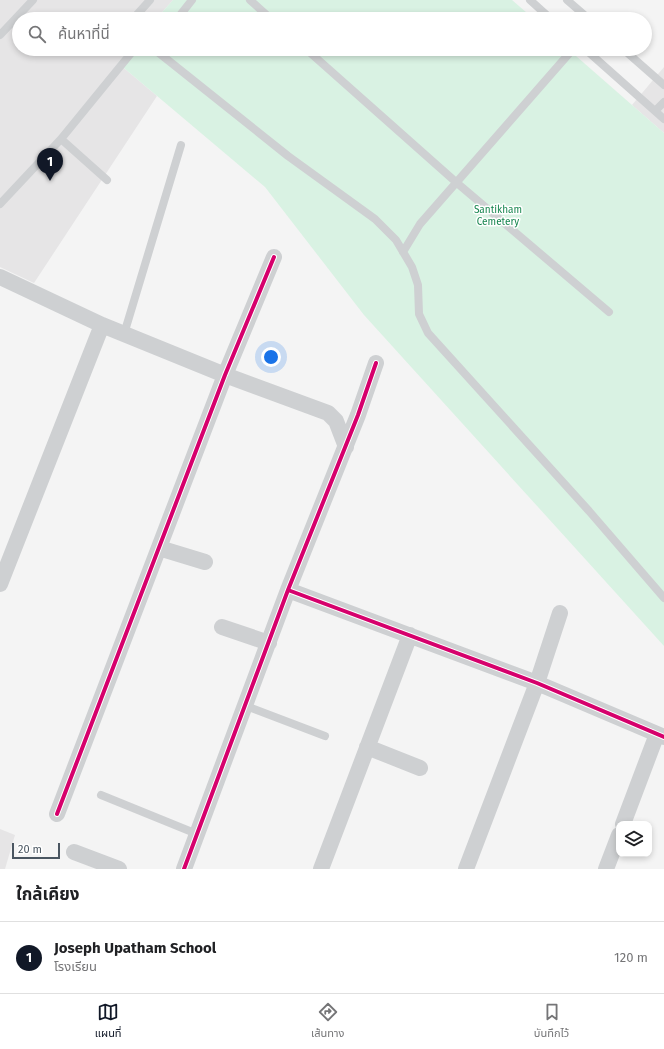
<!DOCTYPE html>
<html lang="th">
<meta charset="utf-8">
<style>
body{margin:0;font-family:"Fira Sans","Noto Sans Thai",sans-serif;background:#f2f2f2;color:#202124}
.controls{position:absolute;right:12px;bottom:12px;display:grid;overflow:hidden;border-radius:8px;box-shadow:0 2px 6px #0003}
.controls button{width:36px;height:36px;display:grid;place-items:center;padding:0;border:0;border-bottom:1px solid #e0e0e0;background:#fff;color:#202124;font:20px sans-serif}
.scale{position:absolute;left:12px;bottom:10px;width:48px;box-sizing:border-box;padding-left:4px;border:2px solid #4a5661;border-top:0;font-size:11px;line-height:14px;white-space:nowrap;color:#4a5661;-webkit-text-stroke:3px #fff;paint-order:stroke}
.you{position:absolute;left:271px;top:357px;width:14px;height:14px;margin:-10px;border:3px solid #fff;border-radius:50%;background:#1a73e8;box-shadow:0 0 0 6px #1a73e833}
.badge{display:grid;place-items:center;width:26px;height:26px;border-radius:50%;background:#111827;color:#fff;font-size:13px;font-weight:700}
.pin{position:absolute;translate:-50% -33px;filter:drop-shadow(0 1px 2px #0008)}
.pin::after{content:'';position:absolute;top:21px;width:14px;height:12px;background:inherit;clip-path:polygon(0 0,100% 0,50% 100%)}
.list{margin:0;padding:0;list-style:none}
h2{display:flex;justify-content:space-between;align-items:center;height:52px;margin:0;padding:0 16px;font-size:17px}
h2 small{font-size:13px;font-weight:400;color:#757577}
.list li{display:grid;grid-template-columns:26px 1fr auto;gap:12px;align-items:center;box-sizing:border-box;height:72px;padding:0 16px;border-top:1px solid #e0e0e0}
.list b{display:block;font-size:15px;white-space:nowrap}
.list p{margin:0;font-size:13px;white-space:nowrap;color:#757577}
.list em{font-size:13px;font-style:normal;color:#757577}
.icon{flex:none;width:22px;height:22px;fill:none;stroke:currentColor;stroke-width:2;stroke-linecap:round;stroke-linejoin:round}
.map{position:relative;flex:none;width:664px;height:869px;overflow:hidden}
.search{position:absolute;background:#fff;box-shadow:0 2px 6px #0003;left:12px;right:12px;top:12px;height:44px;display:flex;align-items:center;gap:10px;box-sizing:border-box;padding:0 14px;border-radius:22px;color:#757577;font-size:15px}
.sheet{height:124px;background:#fff}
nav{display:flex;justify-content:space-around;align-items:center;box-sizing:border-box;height:56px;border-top:1px solid #e0e0e0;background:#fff;font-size:11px;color:#757577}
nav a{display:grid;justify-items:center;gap:2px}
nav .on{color:#111827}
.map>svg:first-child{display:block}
</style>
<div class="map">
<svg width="664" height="869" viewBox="0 0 664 869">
<rect width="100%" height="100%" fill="#f4f4f4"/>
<path fill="#e6e5e6" d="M0 0H173L156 19H19V49H130L118 63 157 96 34 283 0 267Z
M664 67V133L632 105Z
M0 829 15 835 5 869H0Z"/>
<path fill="#d9f2e3" d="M173 0H512L534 19H156Z
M130 49H568L664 133V646L364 315 265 187 118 63Z"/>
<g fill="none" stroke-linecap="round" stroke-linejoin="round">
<path stroke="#ced0d2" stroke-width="8" d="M250 0 271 19
M530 0 551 19
M567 0 589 19
M133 19 150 0
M177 19 192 0
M0 35 33 0
M154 49 288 156 375 219 396 240 412 267 418 285 419 314 428 333 589 511 664 598
M306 49 457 183 609 312
M585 49 664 119
M623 49 664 85
M655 111 664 102
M61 139 107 180
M0 204 61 139 132 52 149 49
M403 252 420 224 573 49
M124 334 181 145
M246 706 325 736
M101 795 197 834"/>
<path stroke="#ced0d2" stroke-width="16" d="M0 277 102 325 225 375 328 413 336 421 346 447
M159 548 205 562
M0 584 102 325
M288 590 537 683 664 737
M222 627 269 643
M367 747 420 768
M57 814 225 375 274 257
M623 824 657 734
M74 852 119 869
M184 869 288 590 358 415 376 363
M321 869 410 635
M466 869 537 683 560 613
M606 869 619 835"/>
<g stroke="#fff" stroke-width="6">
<path id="cycleway" d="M288 590 537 683 664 737
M57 814 225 375 274 257
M184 869 288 590 358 415 376 363"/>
</g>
<use href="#cycleway" stroke="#d6006c" stroke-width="4"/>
</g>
<g text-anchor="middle" stroke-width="3" stroke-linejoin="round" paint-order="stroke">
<g font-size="10" fill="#17864f" stroke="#fff">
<text x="498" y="213">Santikham<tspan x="498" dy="12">Cemetery</tspan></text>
</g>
</g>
</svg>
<div class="controls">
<button><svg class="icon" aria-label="layers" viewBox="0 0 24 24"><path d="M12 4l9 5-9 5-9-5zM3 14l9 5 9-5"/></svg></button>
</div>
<div class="scale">20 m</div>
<div class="you"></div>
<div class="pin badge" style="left:50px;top:181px">1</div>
<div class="search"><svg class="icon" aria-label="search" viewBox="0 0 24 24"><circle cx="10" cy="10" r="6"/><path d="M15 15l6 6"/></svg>ค้นหาที่นี่</div>
</div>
<section class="sheet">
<h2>ใกล้เคียง<small></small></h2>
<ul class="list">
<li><span class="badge">1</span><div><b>Joseph Upatham School</b><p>โรงเรียน</p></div><em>120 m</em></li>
</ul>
</section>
<nav>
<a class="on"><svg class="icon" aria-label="map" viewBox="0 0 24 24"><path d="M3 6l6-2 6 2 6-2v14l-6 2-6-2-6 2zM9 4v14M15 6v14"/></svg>แผนที่</a>
<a><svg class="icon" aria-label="directions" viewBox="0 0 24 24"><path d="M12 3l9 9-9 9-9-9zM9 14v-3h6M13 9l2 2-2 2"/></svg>เส้นทาง</a>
<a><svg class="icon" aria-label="saved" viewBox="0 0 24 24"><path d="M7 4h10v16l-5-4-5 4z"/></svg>บันทึกไว้</a>
</nav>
